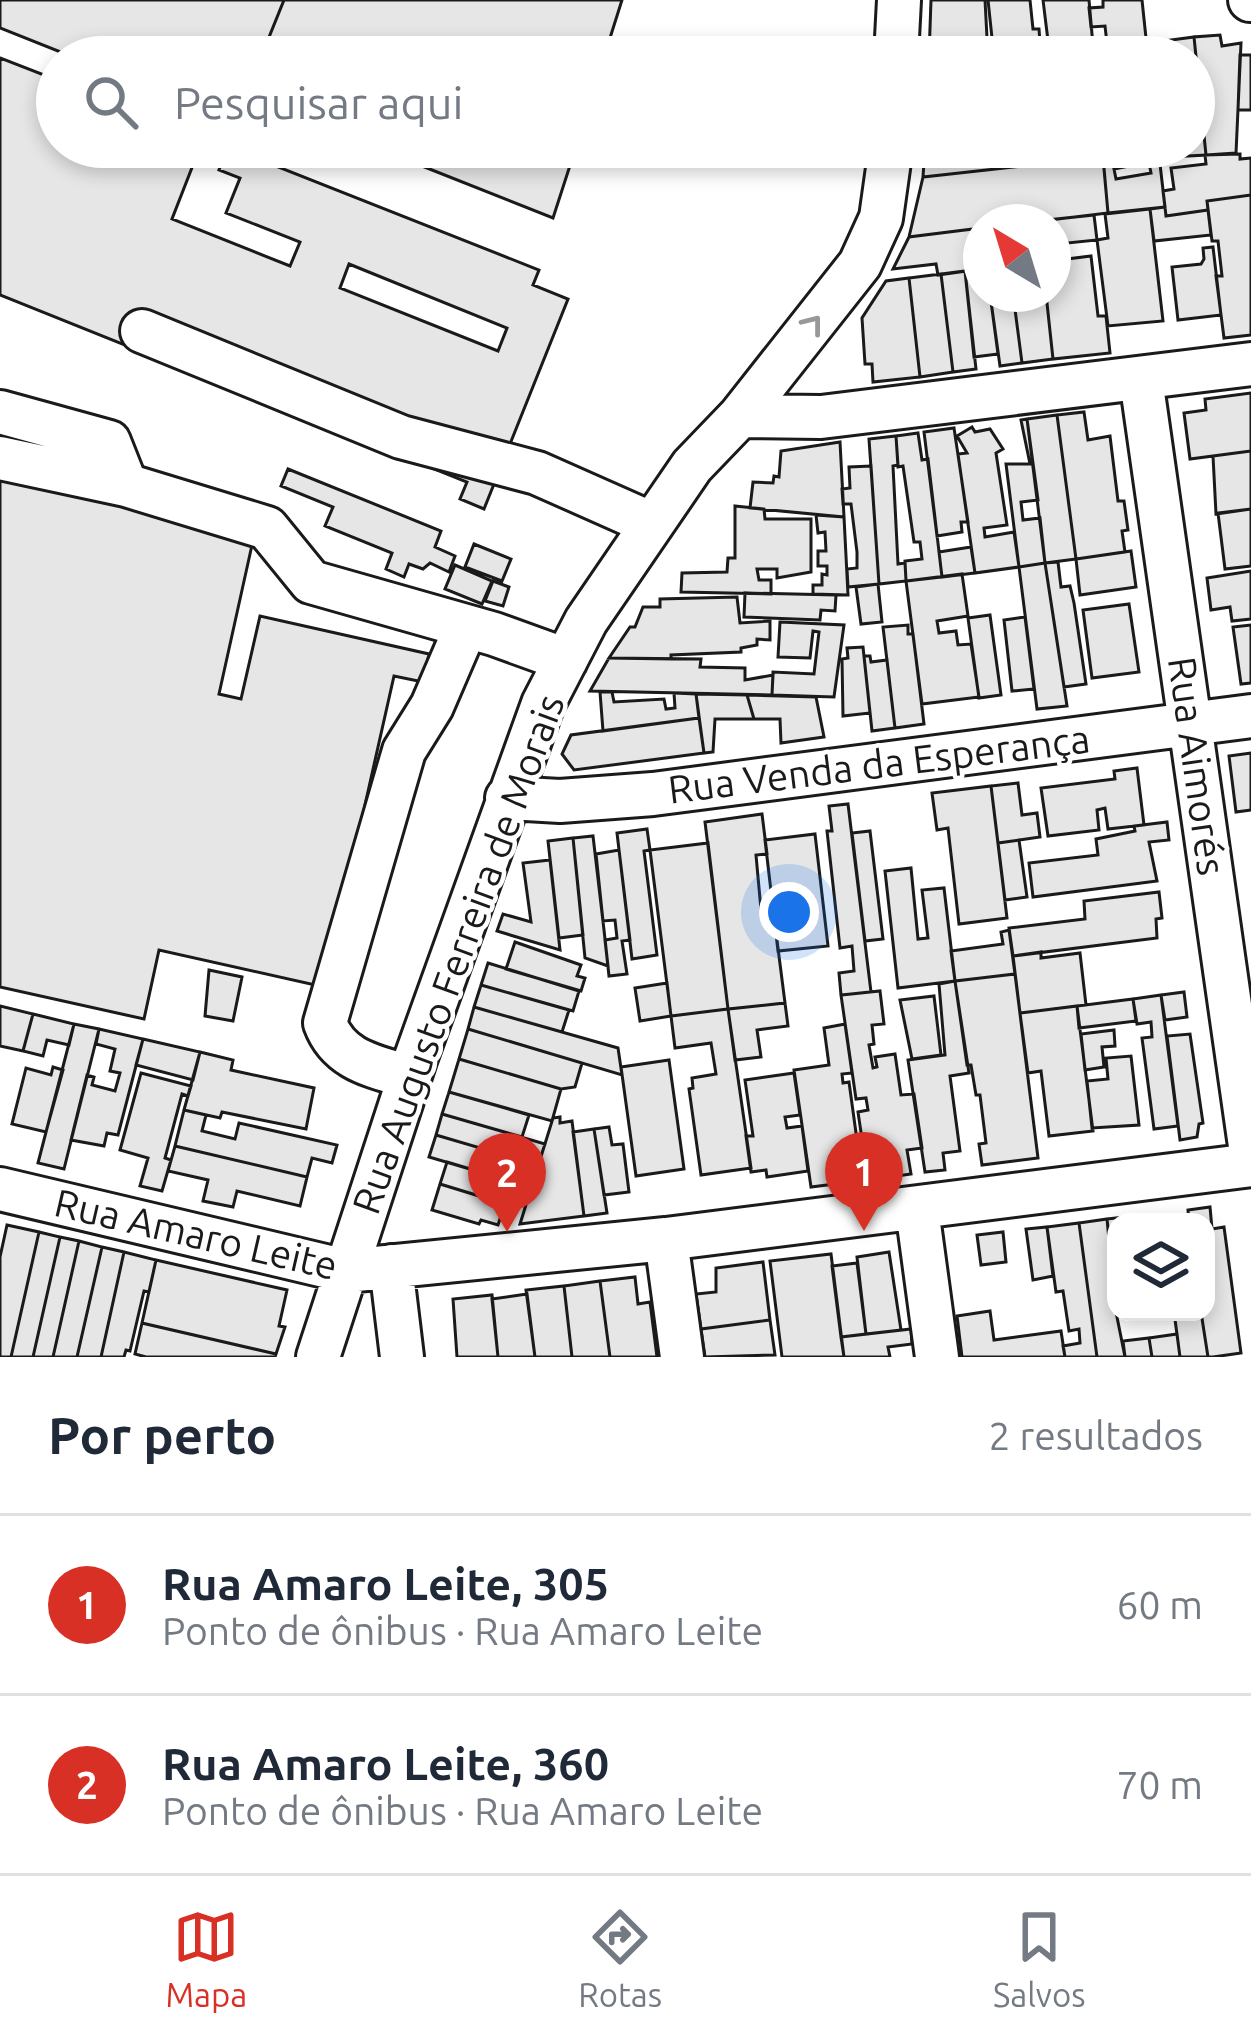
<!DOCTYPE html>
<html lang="pt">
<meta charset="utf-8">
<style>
body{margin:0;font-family:Ubuntu,sans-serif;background:#f2f2f3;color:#1f2937}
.controls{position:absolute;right:36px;bottom:36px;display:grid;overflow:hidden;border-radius:24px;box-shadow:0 6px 18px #0003}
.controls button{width:108px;height:108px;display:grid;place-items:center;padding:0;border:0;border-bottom:3px solid #e0e1e3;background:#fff;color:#1f2937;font:60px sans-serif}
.compass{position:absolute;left:963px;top:204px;width:108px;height:108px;border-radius:50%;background:#fff;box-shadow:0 6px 18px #0003;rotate:322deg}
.you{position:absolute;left:789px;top:912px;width:42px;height:42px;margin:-30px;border:9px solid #fff;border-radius:50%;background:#1a73e8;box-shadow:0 0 0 18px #1a73e833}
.badge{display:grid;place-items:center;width:78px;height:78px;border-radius:50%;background:#d93025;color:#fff;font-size:39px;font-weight:700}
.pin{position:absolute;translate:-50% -99px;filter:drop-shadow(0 3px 6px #0008)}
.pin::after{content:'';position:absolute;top:63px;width:42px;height:36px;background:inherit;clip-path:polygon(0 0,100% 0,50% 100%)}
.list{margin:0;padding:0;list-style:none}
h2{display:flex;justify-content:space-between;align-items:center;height:156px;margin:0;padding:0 48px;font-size:51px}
h2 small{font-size:39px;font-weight:400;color:#747a83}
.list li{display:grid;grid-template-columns:78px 1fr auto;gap:36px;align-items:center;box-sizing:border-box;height:180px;padding:0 48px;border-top:3px solid #e0e1e3}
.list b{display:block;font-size:45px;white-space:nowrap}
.list p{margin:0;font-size:39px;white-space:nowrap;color:#747a83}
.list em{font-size:39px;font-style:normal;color:#747a83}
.icon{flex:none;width:66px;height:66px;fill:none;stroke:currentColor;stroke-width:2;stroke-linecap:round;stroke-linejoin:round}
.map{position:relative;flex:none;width:1251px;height:1357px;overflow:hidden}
.search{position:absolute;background:#fff;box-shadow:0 6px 18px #0003;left:36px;right:36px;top:36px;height:132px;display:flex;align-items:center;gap:30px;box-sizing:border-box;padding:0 42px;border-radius:66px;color:#747a83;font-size:45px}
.sheet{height:516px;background:#fff}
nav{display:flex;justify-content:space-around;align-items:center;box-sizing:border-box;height:168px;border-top:3px solid #e0e1e3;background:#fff;font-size:33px;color:#747a83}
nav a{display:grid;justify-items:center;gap:6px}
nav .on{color:#d93025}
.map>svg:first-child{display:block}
</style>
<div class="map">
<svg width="1251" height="1357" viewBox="0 0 1251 1357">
<rect width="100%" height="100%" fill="#fff"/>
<path fill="#e6e6e6" stroke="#1a1a1a" stroke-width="3" fill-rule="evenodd" d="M0 0H284L261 57H73L0 28Z
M284 0H622L604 57H261Z
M931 0H985L988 57H929Z
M988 0H1030L1033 29H1039L1041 57H994Z
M1043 0H1089L1094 57H1050Z
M1103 0H1142L1148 57H1094L1093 54 1108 52 1105 26 1091 27 1089 8 1103 7Z
M1220 35 1222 46 1241 43 1236 153 1206 155 1194 37Z
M1194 37 1206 155 1170 157 1168 147H1194V57H1158L1156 42Z
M1240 55H1251V110H1238Z
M0 58 57 80V147H200L172 219 290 266 300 242 226 213 240 178 219 170 228 147 539 270 533 285 568 299 484 509 460 499 467 482 0 295ZM349 264 507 328 498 351 340 288Z
M374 147H576L553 218Z
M925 147H1102L1103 157 923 177Z
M1102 147H1158L1165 207 1108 213ZM1147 153 1151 173 1116 179 1114 169 1129 166 1127 156Z
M1240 154V159L1251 158V195L1207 201 1208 210 1166 216 1163 191 1174 189 1171 168 1206 164 1205 155Z
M1103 157 1108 213 1033 222H981V228L909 237 923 177Z
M1251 195V335L1224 338 1216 276H1222L1218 241H1212L1207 201Z
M1165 207 1166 216 1208 210 1211 235 1154 241 1150 209Z
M1150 209 1163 321 1108 326 1097 240 1108 238 1105 214Z
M1094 215 1097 240 1057 244 1059 260 1091 256 1098 316H1106L1110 353 1053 359 1046 294H1053V222L1038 221Z
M981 228V269L938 275 936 264 893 269 909 237Z
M1213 247 1221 315 1178 320 1172 267 1201 264 1204 259 1203 248Z
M981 269V294H990L998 354 974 357 965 271Z
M965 271 976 369 953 372 941 274Z
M941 274 953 372 920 377 909 278Z
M909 278 920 377 873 382 872 364H865L862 318 886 281Z
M990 294H1013L1022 363 1000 366Z
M1013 294H1046L1053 359 1022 363Z
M1251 393V451L1190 459 1184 413 1206 410 1205 399Z
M1084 412 1088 440 1110 436 1118 501H1124L1128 530 1122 531 1125 552 1076 559 1057 415Z
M1057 415 1076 559 1045 563 1027 419Z
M1027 419 1038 500 1021 502 1023 520 1040 518 1045 563 1019 567 1006 464H1030L1021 420Z
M972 427 975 432 990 429 1003 449 996 453 1007 525 984 528 985 537 1014 532 1019 567 975 573 958 454 967 453 957 436Z
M954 428 968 522H961L962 532 937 536 924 432Z
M918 433 922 460 928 459 942 577 906 581 905 561 922 559 920 542H914L903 466 898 467 896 436Z
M896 436 898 465 893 466 898 564 905 563 906 581 879 584 869 439Z
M840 442 844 517 750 508 753 482 773 483 774 476 779 477 781 451Z
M1251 451V509L1216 514 1213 456Z
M871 466 879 584 848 587 847 569 857 568V552L851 504H843L842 489 850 488 849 467Z
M288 469 441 531 435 547 455 556 449 572 430 563 423 569 409 564 404 577 386 569 392 553 325 526 333 507 281 486Z
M0 479 254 536 219 694 241 699 260 616 429 654 423 682 394 676 324 987 159 950 144 1019 0 987Z
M735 506 764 509 765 519H811V572L777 578V569H757L759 580H771V594L681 592 682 573 727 572 728 558H735Z
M1251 509V566L1225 569 1218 513Z
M816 515 844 517 848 595 813 594V585H822V574L827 575V566H818V551H826L825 532 818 533Z
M474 544 511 559 502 581 465 567Z
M971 547 975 573 942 577 939 552Z
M1131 551 1136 587 1080 595 1076 559Z
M1058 562 1061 587 1070 586 1074 603 1086 684 1064 687 1045 563Z
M1045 563 1067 706 1037 709 1019 567Z
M455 565 492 581 482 604 445 589Z
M1251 571V619L1232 621 1230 607 1211 610 1207 578Z
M962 574 968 616 937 621 939 633 956 631 958 645 971 644 979 697 922 704 906 581Z
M493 581 509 587 503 606 485 601Z
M878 584 882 622 861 624 856 587Z
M745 593 836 595 835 611 821 610 820 620 744 617Z
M737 597 740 623 770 621V640L757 639V645L741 648V652L671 655V659L609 658 630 627H635L643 607H660V599Z
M1129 604 1139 672 1092 678 1083 610Z
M990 615 1001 695 979 698 968 618Z
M1025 617 1034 689 1012 691 1004 620Z
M780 622 844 625 834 697 772 695 773 672 814 674 819 632 813 631 810 658 778 657Z
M908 625V634H913L924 724 895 728 883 627Z
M1251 625V683L1241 684 1233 627Z
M863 647 870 713 843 716 842 659 848 658 847 648Z
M864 656H870L871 662 887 660 895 728 872 731Z
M609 658 701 659 700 667 745 668V680L773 675 772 695 590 691Z
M600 692H612L614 702 664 699 666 709 675 708 674 693 696 694 699 718 603 731Z
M696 694 747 695 754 719H715L713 752 704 753Z
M747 695 816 697 824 737 781 743 780 719H754Z
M699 718 704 753 574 770 562 754 571 735Z
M1251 753V810L1236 812 1229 756Z
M1137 768 1144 825 1108 829 1105 808 1097 810 1099 830 1048 836 1041 788 1115 779 1114 771Z
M1018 783 1022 815 1037 813 1040 837 998 843 991 786Z
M991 786 1007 918 959 924 948 828 937 830 932 793Z
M848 804 871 992 841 995 839 973 854 971 852 946 840 948 827 831H832L829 806Z
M762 814 767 854 756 855 761 910 773 909 785 1003 728 1009 705 822Z
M1167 822 1169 840 1149 842 1157 881 1033 897 1029 863 1098 855 1096 839 1135 831 1134 826Z
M647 829 650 850 644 851 657 955 632 959 617 833Z
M870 831 883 939 865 941 852 833Z
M815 834 828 946 778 951 765 840Z
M593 836 604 930 608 966 585 958 573 838Z
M573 838 583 935 559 938 548 841Z
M1019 840 1027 897 1005 900 998 843Z
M708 843 728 1009 671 1016 650 850Z
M619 850 630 940 622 941 627 974 609 976 605 940 617 938 615 920 603 921 596 854Z
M550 860 560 950 497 931 503 914 531 922 523 863Z
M911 868 918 939 928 938 922 890 944 888 955 981 898 988 885 871Z
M1159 892 1162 918 1156 919 1157 938 1013 956 1009 928 1085 919 1084 901Z
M1009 930 1015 974 955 981 951 951 1003 944 1001 932Z
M515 942 581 965 577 976 585 978 581 991 506 969Z
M1041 952V958L1080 953 1086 1005 1020 1013 1013 956Z
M488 963 579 991 573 1011 481 985Z
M209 970 242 977 233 1021 205 1016Z
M1015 974 1038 1158 982 1165 979 1144 986 1143 980 1095H976L971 1065H967L955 981Z
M955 981 969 1073 950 1076 960 1151 943 1153 945 1170 925 1172 908 1060 945 1055 939 984Z
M667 983 671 1016 640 1021 635 988Z
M481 985 569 1010 562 1032 474 1007Z
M880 991 884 1024 872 1025 874 1044 869 1045 873 1068 877 1067 875 1057 895 1054 901 1095 914 1094 922 1148 907 1150 911 1174 868 1180 858 1112 868 1110 866 1098 856 1099 841 995Z
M1184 992 1187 1017 1165 1020 1161 995Z
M1161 995 1178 1126 1154 1129 1142 1038 1152 1037 1151 1022 1137 1024 1133 999Z
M934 996 941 1055 912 1059 900 1000Z
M1133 999 1136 1021 1079 1028 1077 1006Z
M785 1003 788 1026 757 1030 761 1057 735 1060 728 1009Z
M0 1006 33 1014 23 1051 0 1046Z
M1077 1006 1093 1131 1049 1136 1041 1071 1028 1073 1020 1013Z
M474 1007 618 1048 622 1075 468 1029Z
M728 1009 751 1168 701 1175 689 1089 693 1088 692 1078 716 1074 711 1043 675 1048 671 1016Z
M33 1014 74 1024 69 1045 47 1040 43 1056 23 1051Z
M74 1024 99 1029 64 1169 38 1163Z
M845 1024 852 1073 842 1074 843 1083 849 1082 860 1162 832 1166 835 1184 811 1187 794 1070 829 1065 824 1028Z
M99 1029 143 1039 118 1135 107 1133 104 1146 71 1140 87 1075 94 1077 92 1085 115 1091 120 1073 110 1071 115 1049 96 1044Z
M468 1029 582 1063 575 1087 561 1089 459 1059Z
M1114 1030 1115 1046 1102 1047 1104 1067 1085 1070 1081 1034Z
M1190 1034 1203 1123 1199 1124 1197 1137 1180 1140 1167 1036Z
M143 1039 200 1052 193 1080 136 1065Z
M200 1052 233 1060 231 1070 314 1088 306 1129 222 1112 220 1118 184 1110Z
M1131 1056 1139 1125 1092 1128 1087 1081 1108 1079 1106 1058Z
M459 1059 561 1089 552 1121 449 1092Z
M669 1060 684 1169 636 1176 621 1067Z
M53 1067 63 1070 46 1132 12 1124 26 1068 51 1075Z
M141 1073 191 1086 188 1096 182 1094 165 1158 171 1160 162 1191 140 1186 148 1158 120 1150Z
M794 1073 800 1115 785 1117 787 1128 802 1126 808 1171 767 1177 766 1170 751 1172 746 1136H753L745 1080Z
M449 1092 529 1115 522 1137 442 1114Z
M184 1110 206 1115 202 1131 235 1139 239 1123 337 1145 332 1163 312 1158 307 1177 175 1146Z
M442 1114 545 1144 538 1165 436 1135Z
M560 1117V1123L572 1121 584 1216 520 1224 553 1118Z
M609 1127 612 1145 623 1144 629 1192 604 1195 594 1129Z
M594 1129 607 1213 584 1216 573 1132Z
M436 1135 538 1165 531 1187 429 1157Z
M175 1146 307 1177 300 1206 237 1191 233 1207 203 1201 208 1180 168 1171Z
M447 1162 507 1180 499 1202 440 1184Z
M440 1184 505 1204 498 1225 481 1220 479 1224 432 1210Z
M1210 1207 1212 1229 1224 1227 1241 1353 1213 1357H1208L1201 1312H1206V1222H1189L1188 1210Z
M1133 1216 1134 1222H1116L1115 1285 1107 1219Z
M1107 1219 1116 1312 1125 1357H1097L1079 1223Z
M1079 1223 1097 1357H1065L1063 1346 1080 1343 1079 1329 1069 1331 1063 1291 1056 1292 1047 1227Z
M7 1225 39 1232 11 1357H0V1257Z
M1047 1227 1053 1276 1033 1280 1026 1229Z
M39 1232 60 1237 33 1357H11Z
M1003 1232 1006 1262 981 1265 977 1235Z
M60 1237 79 1241 53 1357H33Z
M79 1241 102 1247 77 1357H53Z
M102 1247 124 1252 101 1357H77Z
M124 1252 156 1260 149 1292 144 1291 130 1351 126 1350 124 1357H101Z
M889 1252 901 1330 866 1334 857 1257Z
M831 1254 844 1357H782L770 1261Z
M156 1260 287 1290 279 1326 285 1327 276 1354 142 1323Z
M763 1262 770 1320 701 1329 696 1294 716 1292V1268Z
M857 1263 866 1334 841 1337 832 1266Z
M635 1277 638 1304 650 1302 657 1357H610L600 1281Z
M600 1281 610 1357H572L564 1286Z
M564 1286 572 1357H535L526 1290Z
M527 1294 535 1357H498L492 1299Z
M492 1295 498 1357H457L453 1299Z
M990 1311 994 1340 1061 1331 1065 1357H962L957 1316Z
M1174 1312H1201L1208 1357H1180Z
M770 1320 775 1355 705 1357 701 1329Z
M142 1323 276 1354 275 1357H146L135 1354Z
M911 1329 912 1344 888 1347 890 1357H844L841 1337Z
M1177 1334 1180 1357H1152L1149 1338Z
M1149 1338 1152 1357H1125L1123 1341Z"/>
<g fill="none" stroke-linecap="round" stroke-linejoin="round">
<g stroke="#1a1a1a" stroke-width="48">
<path id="minor" d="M1250 0H1251
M896 57 899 0
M142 331 401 437 537 473 652 524
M1141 379 1251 1153
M0 412 109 442 126 485 267 528 311 582 494 634 566 660
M740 416 821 417 1251 364
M0 458 126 485
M507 798 560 801 653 794 1251 716
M409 1077C374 1066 339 1061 325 1023L404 751 432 706 466 627
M0 1189 346 1271 666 1239 1251 1165
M917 1209 937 1357
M666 1239 682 1357
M391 1266 402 1357
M318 1357 415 1060 543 704 586 621 692 466 740 416 860 264 881 218 891 147"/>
</g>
<use href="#minor" stroke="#fff" stroke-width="42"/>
</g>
<defs><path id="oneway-chevron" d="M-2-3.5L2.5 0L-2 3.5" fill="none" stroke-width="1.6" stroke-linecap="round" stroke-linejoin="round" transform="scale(3)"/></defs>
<use stroke="#989898" href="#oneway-chevron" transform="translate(813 324) rotate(-52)"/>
<g text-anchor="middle" stroke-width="9" stroke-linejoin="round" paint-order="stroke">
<g font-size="39" fill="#1a1a1a" stroke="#fff">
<text transform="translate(879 764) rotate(-7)" y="14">Rua Venda da Esperança</text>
<text transform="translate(1197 766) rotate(82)" y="14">Rua Aimorés</text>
<text transform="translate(458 954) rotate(-70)" y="14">Rua Augusto Ferreira de Morais</text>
<text transform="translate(196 1234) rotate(13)" y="14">Rua Amaro Leite</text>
</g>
</g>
</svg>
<div class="controls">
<button><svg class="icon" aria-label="layers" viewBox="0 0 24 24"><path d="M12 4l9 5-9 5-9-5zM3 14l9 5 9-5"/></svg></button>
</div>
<svg class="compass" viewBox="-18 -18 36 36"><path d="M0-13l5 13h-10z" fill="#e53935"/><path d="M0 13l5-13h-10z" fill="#747a83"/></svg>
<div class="you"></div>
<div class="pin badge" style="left:864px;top:1231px">1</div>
<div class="pin badge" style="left:507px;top:1232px">2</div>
<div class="search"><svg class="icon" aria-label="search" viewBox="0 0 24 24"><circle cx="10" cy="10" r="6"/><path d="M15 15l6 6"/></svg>Pesquisar aqui</div>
</div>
<section class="sheet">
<h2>Por perto<small>2 resultados</small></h2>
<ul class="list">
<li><span class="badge">1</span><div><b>Rua Amaro Leite, 305</b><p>Ponto de ônibus · Rua Amaro Leite</p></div><em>60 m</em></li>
<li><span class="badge">2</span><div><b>Rua Amaro Leite, 360</b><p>Ponto de ônibus · Rua Amaro Leite</p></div><em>70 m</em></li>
</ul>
</section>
<nav>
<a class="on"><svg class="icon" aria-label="map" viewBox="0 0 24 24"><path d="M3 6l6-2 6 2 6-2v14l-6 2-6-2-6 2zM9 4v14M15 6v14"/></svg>Mapa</a>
<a><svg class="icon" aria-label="directions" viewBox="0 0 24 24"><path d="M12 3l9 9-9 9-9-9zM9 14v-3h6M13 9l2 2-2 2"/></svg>Rotas</a>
<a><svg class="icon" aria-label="saved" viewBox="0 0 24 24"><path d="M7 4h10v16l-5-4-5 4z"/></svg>Salvos</a>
</nav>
